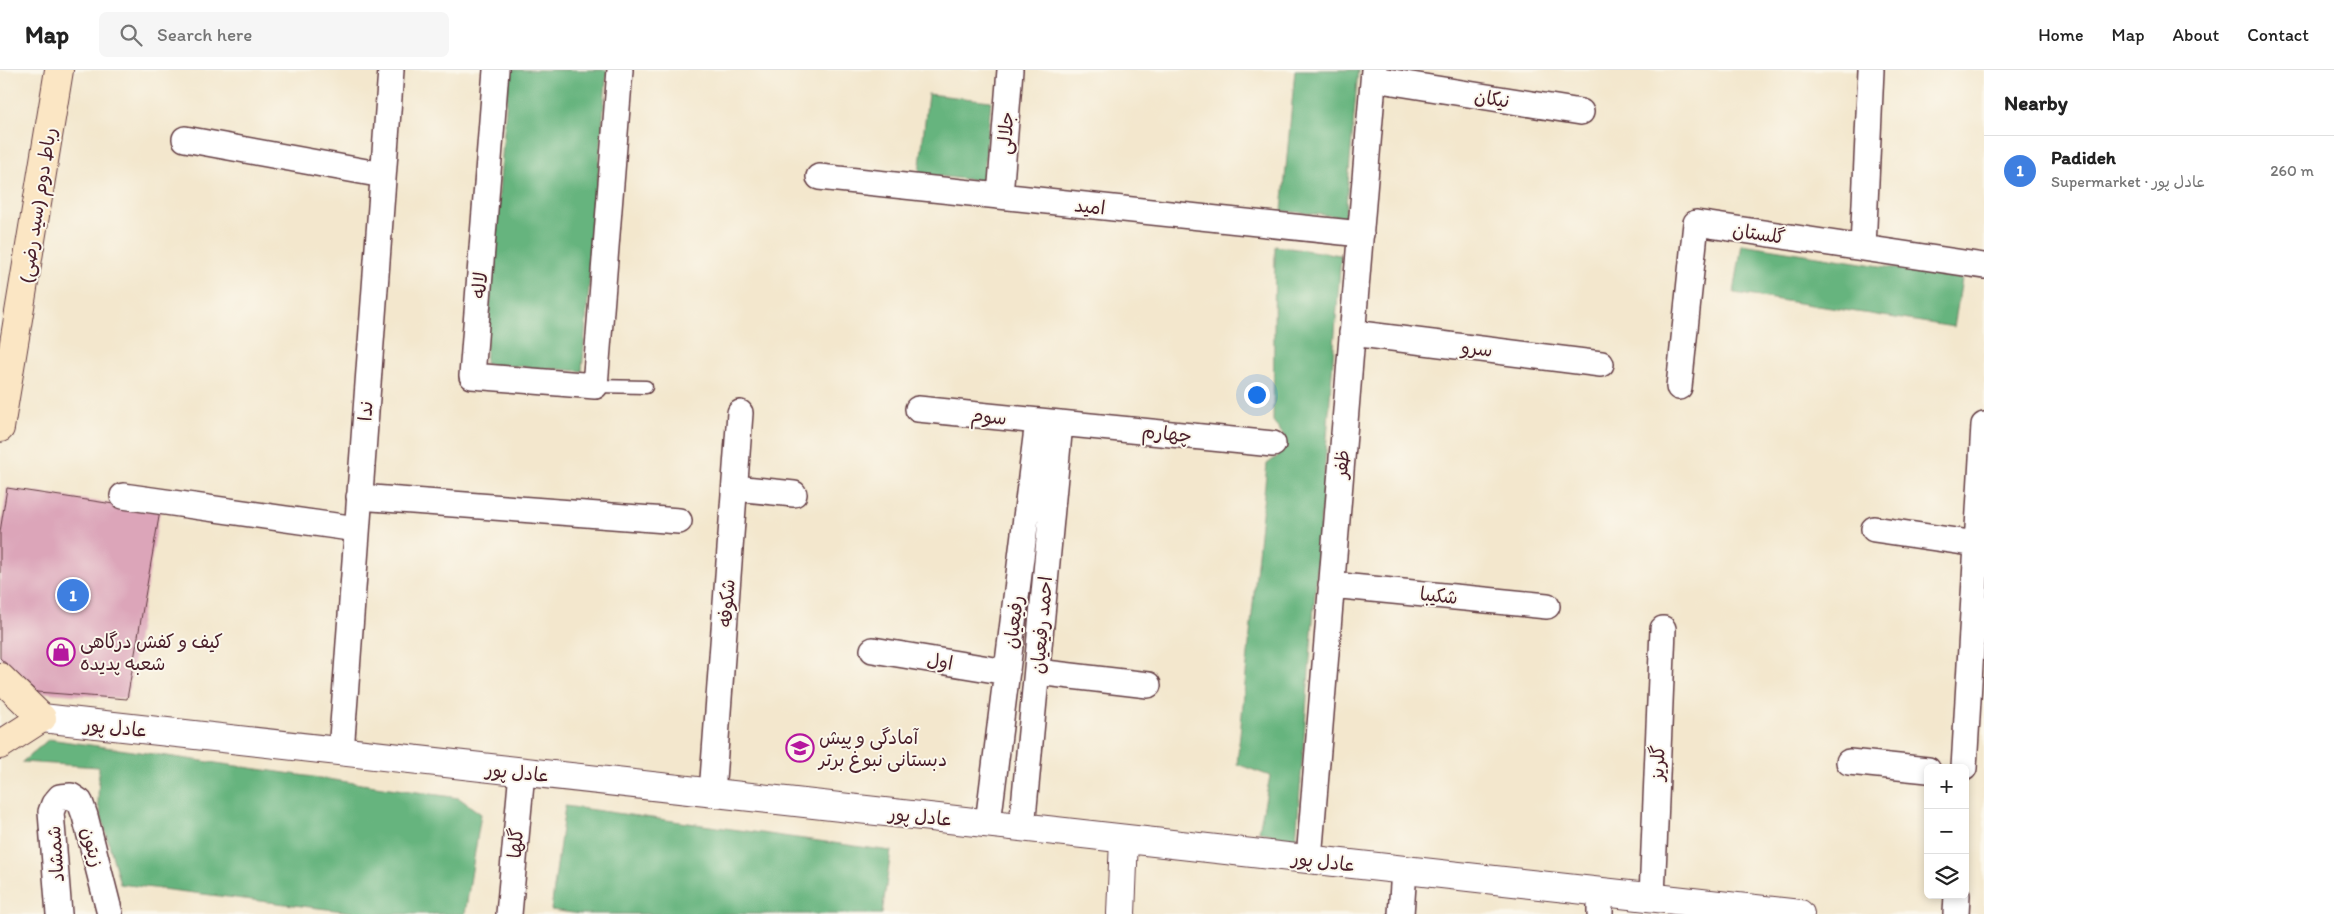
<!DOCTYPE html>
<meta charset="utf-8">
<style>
body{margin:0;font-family:Itim,"Playpen Sans Arabic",sans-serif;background:#f6f6f6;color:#222}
.controls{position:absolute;right:15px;bottom:15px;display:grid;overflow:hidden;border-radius:8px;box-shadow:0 2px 8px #0003}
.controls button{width:45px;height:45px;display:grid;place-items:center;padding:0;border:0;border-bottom:1px solid #e0e0e0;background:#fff;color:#222;font:25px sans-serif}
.you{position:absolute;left:1256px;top:324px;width:18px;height:18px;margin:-12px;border:4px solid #fff;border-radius:50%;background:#1a73e8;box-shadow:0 0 0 8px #1a73e833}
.badge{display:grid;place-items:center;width:32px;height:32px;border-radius:50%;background:#b5179e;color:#fff;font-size:16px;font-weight:700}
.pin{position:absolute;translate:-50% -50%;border:2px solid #fff;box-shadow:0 1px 5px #0006}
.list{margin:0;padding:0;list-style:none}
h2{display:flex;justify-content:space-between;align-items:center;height:65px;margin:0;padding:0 20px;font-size:21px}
h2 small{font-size:16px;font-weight:400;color:#767676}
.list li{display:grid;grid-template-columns:32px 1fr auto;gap:15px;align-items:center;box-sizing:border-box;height:70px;padding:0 20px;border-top:1px solid #e0e0e0}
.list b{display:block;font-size:19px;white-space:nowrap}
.list p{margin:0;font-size:16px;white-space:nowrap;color:#767676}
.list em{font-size:16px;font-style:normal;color:#767676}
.icon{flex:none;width:28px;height:28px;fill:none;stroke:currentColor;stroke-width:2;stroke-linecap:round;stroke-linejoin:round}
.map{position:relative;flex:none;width:1984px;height:844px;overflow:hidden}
header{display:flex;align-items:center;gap:30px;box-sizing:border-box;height:70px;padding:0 25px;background:#fff;border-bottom:1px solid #e0e0e0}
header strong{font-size:24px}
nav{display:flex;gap:28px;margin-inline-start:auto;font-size:18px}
.search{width:350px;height:45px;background:#f6f6f6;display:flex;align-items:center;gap:12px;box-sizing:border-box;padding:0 18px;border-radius:8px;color:#767676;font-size:19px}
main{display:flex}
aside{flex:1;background:#fff}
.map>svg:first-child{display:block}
</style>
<header>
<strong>Map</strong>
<div class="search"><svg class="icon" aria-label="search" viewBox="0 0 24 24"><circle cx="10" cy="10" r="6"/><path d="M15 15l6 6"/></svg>Search here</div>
<nav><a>Home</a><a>Map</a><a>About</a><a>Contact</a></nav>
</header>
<main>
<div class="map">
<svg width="1984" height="844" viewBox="0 0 1984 844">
<rect width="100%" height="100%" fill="#fbf7ec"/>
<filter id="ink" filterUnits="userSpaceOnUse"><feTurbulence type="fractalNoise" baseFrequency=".02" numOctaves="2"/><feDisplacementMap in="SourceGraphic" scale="10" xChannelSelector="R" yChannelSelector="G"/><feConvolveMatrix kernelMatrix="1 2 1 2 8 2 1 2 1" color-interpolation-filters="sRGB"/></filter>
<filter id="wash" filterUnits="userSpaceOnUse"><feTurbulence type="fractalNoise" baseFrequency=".0096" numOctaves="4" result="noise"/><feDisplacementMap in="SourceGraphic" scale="20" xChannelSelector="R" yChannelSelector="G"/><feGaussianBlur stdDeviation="1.12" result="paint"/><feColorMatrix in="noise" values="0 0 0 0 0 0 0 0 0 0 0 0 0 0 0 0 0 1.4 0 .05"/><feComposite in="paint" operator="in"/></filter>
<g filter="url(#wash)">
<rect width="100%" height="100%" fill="#f3e7cd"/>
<path fill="#66b47e" stroke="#586a54" d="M509 0H607L582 301 485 294Z
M1295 0H1358L1345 147 1282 141Z
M928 24 991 31 983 111 919 104Z
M1742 174 1962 209 1954 257 1734 223Z
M1275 176 1341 185 1296 771 1259 761 1270 706 1237 694 1267 394 1278 386 1284 366 1273 351Z
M49 669 459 728 481 744 465 844H368L120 814 98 734 99 697 22 692Z
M565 736 891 781 882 844H580L551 840Z"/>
<g id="blocks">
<path fill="#dca5b9" d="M7 418 160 441 127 629 37 622 0 588V462Z"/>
</g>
</g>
<g filter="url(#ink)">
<use href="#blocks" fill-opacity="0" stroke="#633d43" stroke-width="1"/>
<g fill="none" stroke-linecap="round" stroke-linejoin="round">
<g stroke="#633d43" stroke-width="15">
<path id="service" d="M595 316 646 317"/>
</g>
<g stroke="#633d43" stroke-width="28">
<path id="minor" d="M496 0 472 306 595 316 620 0
M1374 9 1581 42
M185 69 383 105
M819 107 1361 164
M1000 126 1010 0
M1863 178 1871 0
M1352 263 1601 294
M1679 317 1696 153 1984 196
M918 339 1273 374
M735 418 794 424
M123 426 357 459
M359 427 679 451
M1874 459 1984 475
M1331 515 1547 536
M873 580 1007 602
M1037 602 1148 615
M341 682 391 0
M1849 692 1928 700
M1964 698 1984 355
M712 723 740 343
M988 753 1038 351
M1022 758 1060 353
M1309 789 1374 0
M1600 822V844
M1652 827 1663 559
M59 844 51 742 54 734 60 727 71 726 80 732 85 746 110 844
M509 844 522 702
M1401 844 1404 800
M1956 844 1957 825"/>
</g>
<g stroke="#633d43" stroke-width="30">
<path id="tertiary" d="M42 648 1800 844
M1121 844 1124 769"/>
</g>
<g stroke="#633d43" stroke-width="30">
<path id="secondary" d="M0 358 59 0
M0 607 42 648 0 675"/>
</g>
<use href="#service" stroke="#fff" stroke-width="12"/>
<use href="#minor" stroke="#fff" stroke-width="25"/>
<use href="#tertiary" stroke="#fff" stroke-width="28"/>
<use href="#secondary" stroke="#fbe6c4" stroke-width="28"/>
</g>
</g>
<defs>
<g id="shop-ring" transform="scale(1.4375)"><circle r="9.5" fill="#fbf7ec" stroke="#b5179e" stroke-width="1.5"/><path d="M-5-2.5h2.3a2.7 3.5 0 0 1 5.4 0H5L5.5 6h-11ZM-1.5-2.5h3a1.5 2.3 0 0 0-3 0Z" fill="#b5179e"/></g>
<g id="school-ring" transform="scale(1.4375)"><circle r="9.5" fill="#fbf7ec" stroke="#b5179e" stroke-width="1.5"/><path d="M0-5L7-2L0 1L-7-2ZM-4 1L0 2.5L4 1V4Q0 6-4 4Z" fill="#b5179e"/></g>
</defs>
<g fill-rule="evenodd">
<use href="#shop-ring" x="61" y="582"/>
<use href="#school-ring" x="800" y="678"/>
</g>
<g text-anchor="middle" stroke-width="4" stroke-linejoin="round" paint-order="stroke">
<g font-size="19" fill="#4a1f2b" stroke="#fbf7ec">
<text transform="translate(1492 28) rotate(9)" y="7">نیکان</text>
<text transform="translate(1005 63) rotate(-86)" y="7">جلالی</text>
<text transform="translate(37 135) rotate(-81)" y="7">رباط دوم (سید رضی)</text>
<text transform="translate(1090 136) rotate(6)" y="7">امید</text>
<text transform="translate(1759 163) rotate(9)" y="7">گلستان</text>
<text transform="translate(479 215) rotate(-85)" y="7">لاله</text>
<text transform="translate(1477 278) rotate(7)" y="7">سرو</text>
<text transform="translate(365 341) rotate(-86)" y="7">ندا</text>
<text transform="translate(989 346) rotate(6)" y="7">سوم</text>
<text transform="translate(1167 363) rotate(6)" y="7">چهارم</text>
<text transform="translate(1341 394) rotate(-85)" y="7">ظفر</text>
<text transform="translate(1439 525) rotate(6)" y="7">شکیبا</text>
<text transform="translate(726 533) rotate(-86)" y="7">شکوفه</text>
<text transform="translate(1013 552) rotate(-83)" y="7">رفیعیان</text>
<text transform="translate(1041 555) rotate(-85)" y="7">احمد رفیعیان</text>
<text transform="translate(940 591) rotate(9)" y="7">اول</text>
<text transform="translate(116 657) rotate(6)" y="7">عادل پور</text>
<text transform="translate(1657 693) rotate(-88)" y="7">گلریز</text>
<text transform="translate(518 702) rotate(6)" y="7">عادل پور</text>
<text transform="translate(921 746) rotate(6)" y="7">عادل پور</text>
<text transform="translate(515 773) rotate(-85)" y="7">گلها</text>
<text transform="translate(93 777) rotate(75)" y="7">زیتون</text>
<text transform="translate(55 784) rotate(-94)" y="7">شمشاد</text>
<text transform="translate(1324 791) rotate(7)" y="7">عادل پور</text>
</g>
<g font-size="19" fill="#4a1f2b" stroke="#fbf7ec" text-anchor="start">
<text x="80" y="578">کیف و کفش درگاهی<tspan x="80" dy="22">شعبه پدیده</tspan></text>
<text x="819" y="674">آمادگی و پیش<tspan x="819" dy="22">دبستانی نبوغ برتر</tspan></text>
</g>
</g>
</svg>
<div class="controls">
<button>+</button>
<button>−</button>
<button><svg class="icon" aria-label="layers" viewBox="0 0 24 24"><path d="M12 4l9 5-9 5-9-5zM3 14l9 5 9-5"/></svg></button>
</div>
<div class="you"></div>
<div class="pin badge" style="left:73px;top:525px;background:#3f7fe0">1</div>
</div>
<aside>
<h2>Nearby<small></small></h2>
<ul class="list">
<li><span class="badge" style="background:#3f7fe0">1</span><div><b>Padideh</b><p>Supermarket · عادل پور</p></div><em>260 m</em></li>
</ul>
</aside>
</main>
